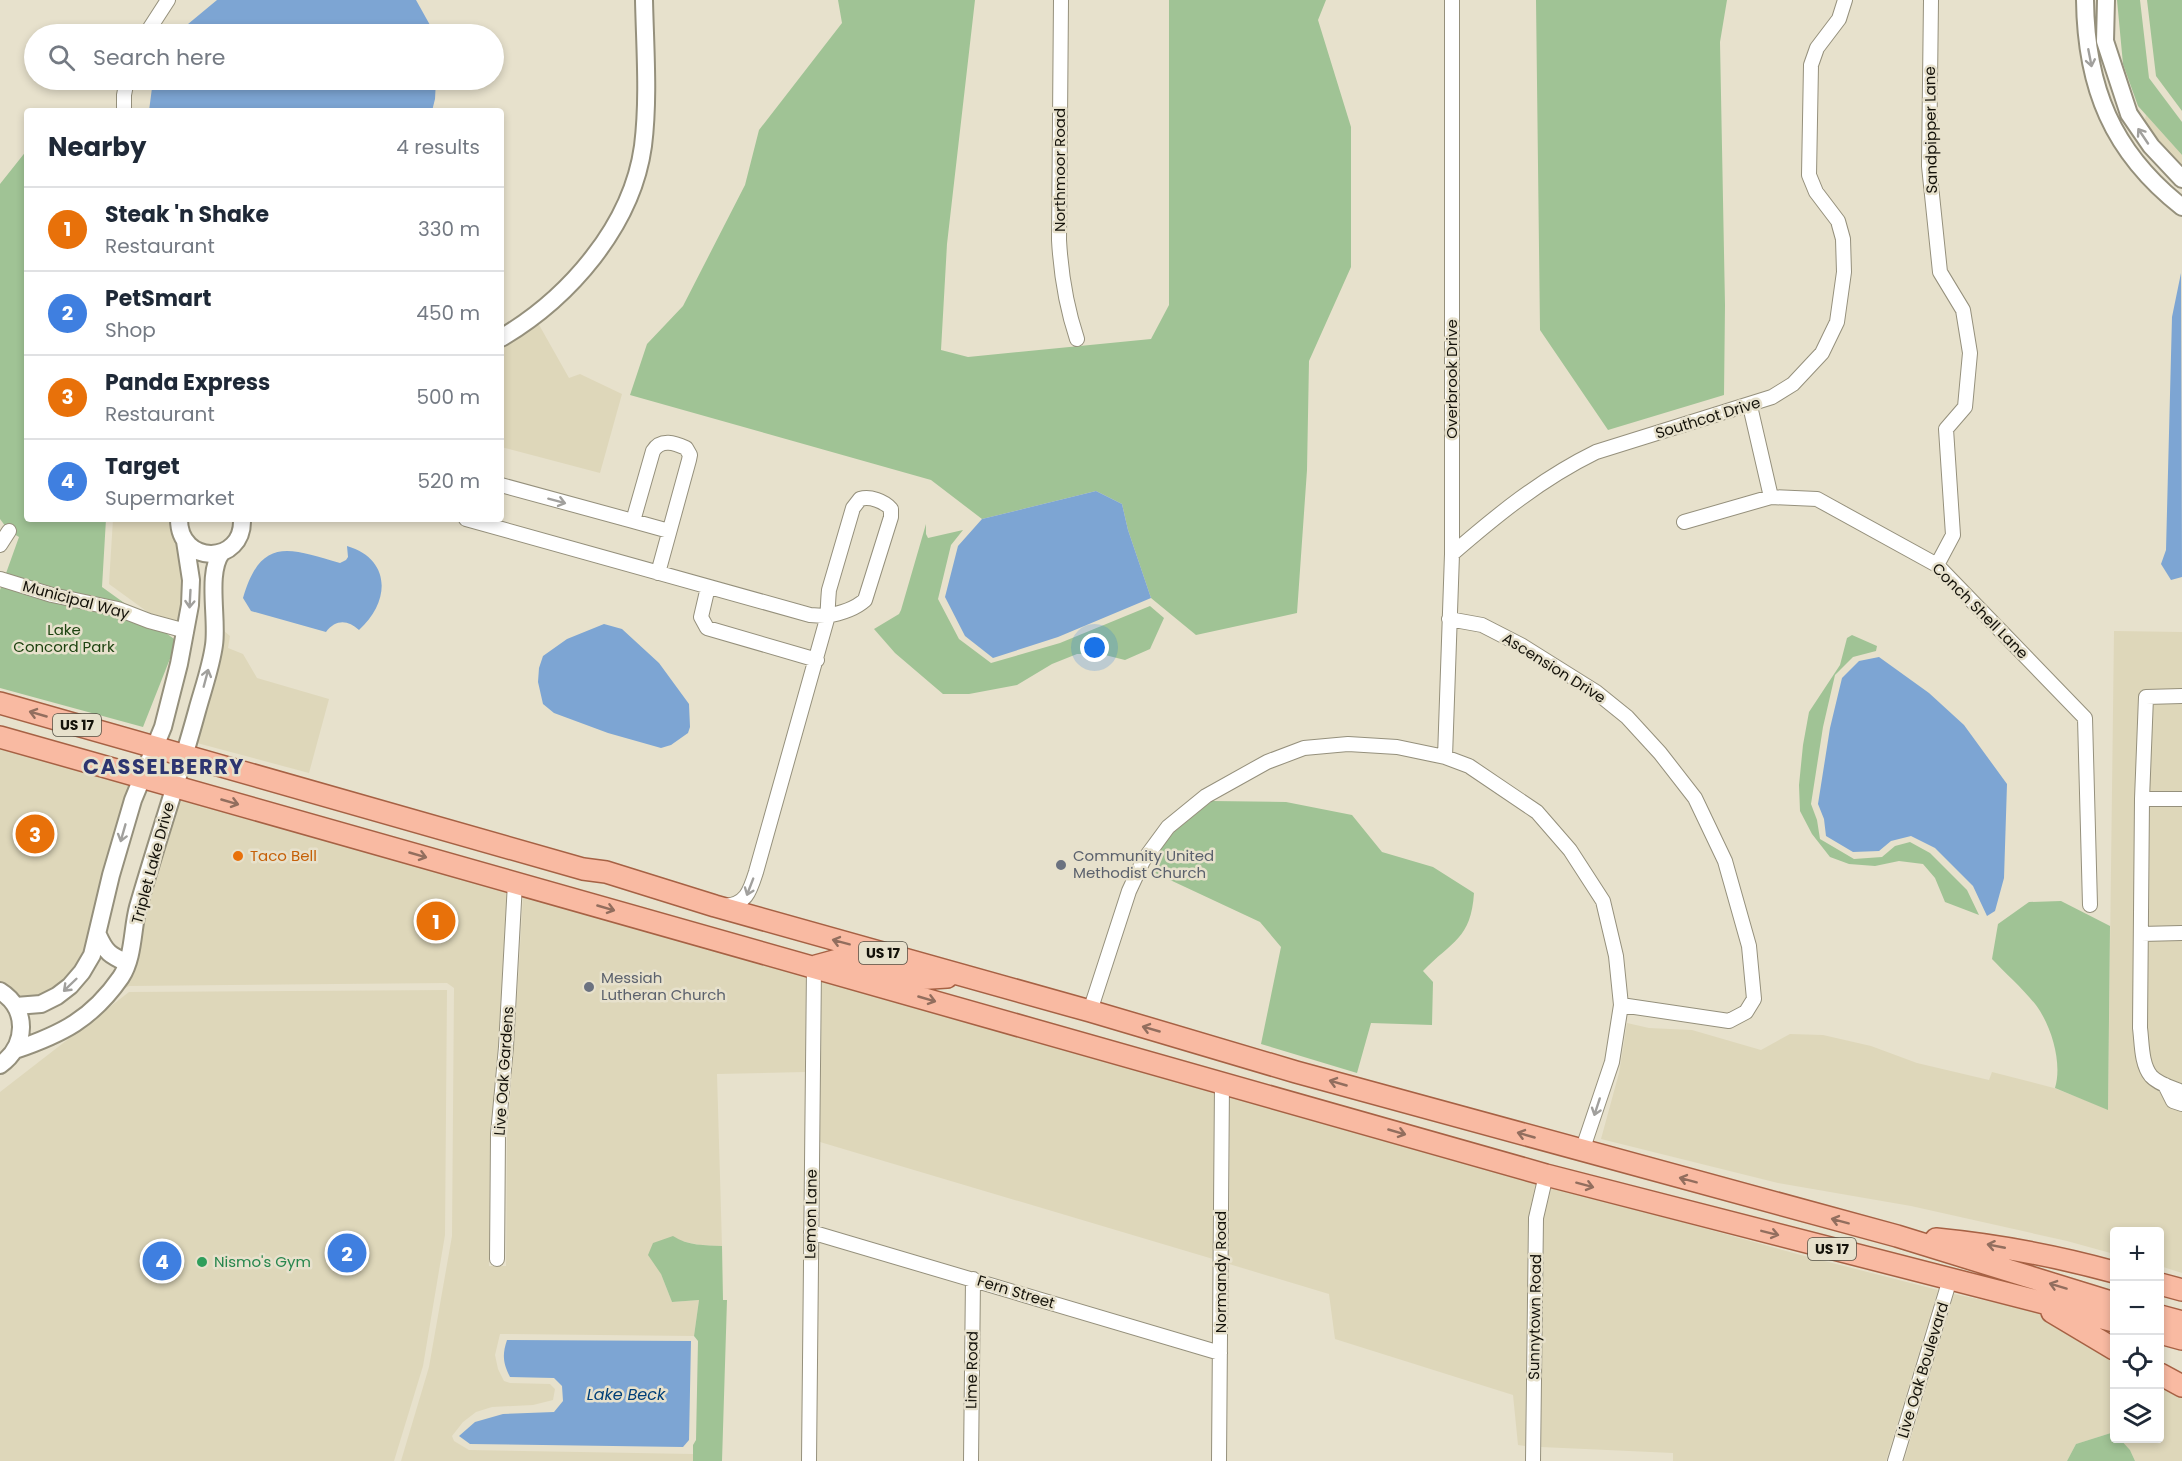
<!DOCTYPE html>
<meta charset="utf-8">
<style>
body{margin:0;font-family:Poppins,sans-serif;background:#f6f6f7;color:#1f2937}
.controls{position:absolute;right:18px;bottom:18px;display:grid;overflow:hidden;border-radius:6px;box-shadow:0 3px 9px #0003}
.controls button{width:54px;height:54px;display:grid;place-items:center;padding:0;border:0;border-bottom:2px solid #e0e1e3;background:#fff;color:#1f2937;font:30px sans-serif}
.you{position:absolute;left:1095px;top:648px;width:21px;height:21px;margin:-15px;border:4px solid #fff;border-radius:50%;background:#1a73e8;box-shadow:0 0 0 9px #1a73e833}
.badge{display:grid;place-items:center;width:39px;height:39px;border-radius:50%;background:#2563eb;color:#fff;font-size:20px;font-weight:700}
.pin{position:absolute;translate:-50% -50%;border:3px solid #fff;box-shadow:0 2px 6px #0006}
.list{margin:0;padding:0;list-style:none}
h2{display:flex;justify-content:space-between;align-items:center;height:78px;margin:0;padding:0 24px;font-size:26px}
h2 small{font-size:20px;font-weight:400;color:#747a83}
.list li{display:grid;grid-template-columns:39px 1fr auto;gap:18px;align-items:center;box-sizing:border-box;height:84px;padding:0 24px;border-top:2px solid #e0e1e3}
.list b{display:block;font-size:22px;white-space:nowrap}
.list p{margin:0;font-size:20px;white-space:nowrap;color:#747a83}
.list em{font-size:20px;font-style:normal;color:#747a83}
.icon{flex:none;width:33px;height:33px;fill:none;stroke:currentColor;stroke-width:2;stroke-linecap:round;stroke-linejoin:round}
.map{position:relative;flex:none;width:2182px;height:1461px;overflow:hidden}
.search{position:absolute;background:#fff;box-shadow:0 3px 9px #0003;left:24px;top:24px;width:480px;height:66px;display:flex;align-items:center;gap:15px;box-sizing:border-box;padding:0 21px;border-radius:33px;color:#747a83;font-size:22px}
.panel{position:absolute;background:#fff;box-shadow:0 3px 9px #0003;left:24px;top:108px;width:480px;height:414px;border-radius:6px}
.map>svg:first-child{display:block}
</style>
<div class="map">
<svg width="2182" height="1461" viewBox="0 0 2182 1461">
<rect width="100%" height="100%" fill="#e7e1cc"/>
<path fill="#ded7ba" d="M2146 115 2182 155V170L2158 142 2144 123Z
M538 323 569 378 580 374 622 394 600 473 501 447V346Z
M113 519H171L172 532 177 543 182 580 179 621 149 613 109 584Z
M224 631 230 636 228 648 243 654 257 678 329 699 309 773 197 743 222 650Z
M2114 631 2182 632V1273L2160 1266V1232H2114V1254L2067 1241 1911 1206 1778 1183 1601 1139 1619 1073 1627 1023 1649 1028 1692 1030 1761 1050 1790 1034 1823 1035 1871 1046 1917 1063 1989 1080 1992 1072 2054 1088 2108 1109Z
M0 746 131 784 103 873 91 929 88 931 90 935 84 952 75 968 64 981 39 997 20 999 16 993 0 983Z
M179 797 507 891 498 1046 490 1134 489 1266H506L507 1135 514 1047 523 896 630 927 806 973 805 1072 717 1074 722 1246 700 1245 681 1241 661 1274 672 1302 699 1300 694 1336 500 1334 495 1355 498 1369 504 1381 510 1383 550 1384 555 1389 553 1400 533 1405 492 1407 476 1412 463 1422 452 1436 454 1441 469 1450 693 1454V1461H401L429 1367 452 1236 454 988 447 983 129 986 120 991 134 972 138 960 137 959 145 912Z
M822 977 1214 1088 1213 1259 820 1142Z
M447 990 445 1235 423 1366 394 1461H0V1092L129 992Z
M1230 1093 1536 1181 1528 1218 1525 1446 1518 1445 1513 1395 1335 1339 1329 1294 1229 1264Z
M1552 1186 1801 1255 1938 1290 1886 1461H1673V1453L1541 1447 1544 1218Z
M1954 1294 2035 1311 2114 1358V1432L2076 1444 2067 1461H1904Z
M2160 1382 2182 1394V1461H2135L2130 1450 2120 1439 2160 1438Z"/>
<path fill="#a0c395" d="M838 0H975L947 244 941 350 968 357 1151 339 1169 305V0H1326L1318 20 1351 127V267L1309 361 1307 470 1297 613 1196 635 1151 598 1128 530 1122 504 1096 491 982 519 931 480 630 395 647 344 683 306 745 185 759 130 842 23Z
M1536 0H1727L1720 42 1725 305 1724 395 1608 430 1540 330Z
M2117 0H2140L2149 78 2182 122V155L2138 106 2123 64Z
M2147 0H2182V111L2156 76Z
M27 150V519H106L102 587 177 641 143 727 0 688V590L19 537 9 531 0 519V184Z
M926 524V534L928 538 963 530 951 545 938 599 959 639 991 663 1060 643 1150 606 1164 618 1150 649 1125 660 1101 654H1077L1052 664 1017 685 969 694H943L895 653 874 629 899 614 901 610Z
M1852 635 1877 646 1876 651 1853 657 1835 675 1823 727 1811 804 1817 820 1820 839 1854 859 1882 857 1895 846 1910 842 1930 853 1967 890 1979 915 1945 902 1935 878 1923 864 1899 861 1875 866 1849 864 1830 857 1812 834 1800 811 1799 785 1803 745 1809 712 1840 665 1847 638Z
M1212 801 1286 802 1352 815 1382 852 1433 867 1474 893C1471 939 1452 941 1423 971L1433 982 1432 1025 1371 1023 1357 1073 1261 1044 1281 947 1260 922 1153 872 1162 847 1174 832Z
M2061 901 2110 926 2108 1110 2055 1088C2062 1065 2053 1032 2040 1011 2031 996 2005 973 1992 959L1998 924 2029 902Z
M673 1236C688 1246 705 1245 722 1246L723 1300H727L722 1461H693V1445L696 1440 698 1341 694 1336 699 1300 672 1302 661 1274 648 1255 653 1243Z
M2114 1432V1438L2120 1439 2130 1450 2135 1461H2067L2076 1444Z"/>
<path fill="#7da5d3" d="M217 0H416L435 34H176Z
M153 80H436L435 99 432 111H149Z
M2181 273 2182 577 2171 580 2161 564 2166 550 2172 317Z
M1096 491 1122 504 1128 530 1151 598 1058 637 993 658 965 636 945 597 958 546 982 519Z
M347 546C391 559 391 601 359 630 348 620 336 619 326 632L251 611 243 598C261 536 289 548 340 563L346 560 348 557Z
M604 624 622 629 659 663 689 704 690 727 688 733 671 745 661 748 608 733 554 713 543 704 538 682 539 668 543 656 567 639Z
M1879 657 1929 693 1964 725 2007 784 2004 878 1995 911 1987 916 1973 886 1935 848 1911 836 1891 841 1879 851 1853 852 1826 836 1824 819 1818 804 1830 728 1842 678 1859 661Z
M507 1340 691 1341 689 1440 683 1447 470 1444 459 1436 475 1422 503 1414 554 1412 563 1401 562 1386 554 1378 510 1377C503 1363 502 1355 507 1340Z"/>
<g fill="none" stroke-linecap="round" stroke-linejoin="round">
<g stroke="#95907c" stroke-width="16">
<path id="minor" d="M1061 0 1059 240C1061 275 1066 306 1077 339
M1931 0 1929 166 1940 272 1963 310 1970 353 1965 407 1946 429 1953 535 1937 565
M146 34 168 0
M124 111V95L127 80
M1750 406 1771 497
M501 485 633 521
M466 519 810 615 825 616C838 614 855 609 865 600L891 517V509C884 501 870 496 860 499L853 508 829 590C828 600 828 609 827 619L756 872C750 891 746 905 724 906
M1684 522 1771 497 1817 499 1937 565 2085 718 2090 905
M0 545 9 531
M1452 554C1497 515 1541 479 1596 452L1772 397 1793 384 1822 353 1837 322 1844 272 1843 239 1838 221 1816 192 1809 175 1811 65 1817 48 1839 19 1845 0
M658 573 689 460 690 455 686 448C675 443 661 438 653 451L633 521 669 531
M0 579 52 595 118 609 149 621 186 631
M708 587 701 617 707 628 817 660
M1449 619 1482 625 1521 645 1596 692 1627 717 1660 753 1695 798 1725 861 1749 946 1754 999 1746 1012 1729 1021 1621 1005
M2182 696 2146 697 2142 799H2182
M1445 757 1452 554V0
M2142 799 2140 1028C2142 1042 2141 1064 2151 1076 2158 1084 2173 1088 2182 1092
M2141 934 2182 933
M1090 1011 1129 891 1143 861 1168 827 1206 796 1267 762 1304 748 1348 744 1397 747 1445 757 1469 766 1537 812 1570 850 1603 901 1616 956 1621 1005 1612 1062 1582 1151
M2165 1085 2173 1101 2182 1104
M811 1232 1220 1353
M497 1259 498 1134 506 1047 515 883
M809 1461 814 967
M971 1461 973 1279
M1219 1461 1222 1083
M1533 1461 1536 1218 1546 1175
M1895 1461 1950 1279"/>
</g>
<g stroke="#95907c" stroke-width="20">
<path id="tertiary" d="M2085 0C2086 87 2112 152 2182 207
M2106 0 2105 41 2129 114 2151 146 2182 179
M501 338C569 298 632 226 643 146 649 98 645 48 644 0
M179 519C179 566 244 565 242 519
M98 935C106 953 110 955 127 963
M0 991C29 1009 27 1046 0 1065
M16 1006 41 1004 57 996 70 986 82 972 92 955 111 875 133 800 163 727 179 664 190 605 191 580 185 541
M15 1050C62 1034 92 1019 121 977 134 957 132 929 138 907 157 841 179 777 197 711 203 689 211 667 214 645 218 619 206 572 222 552"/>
</g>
<g stroke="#a66144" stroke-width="24">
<path id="primary" d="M0 703 583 869 606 872 715 906 1090 1011 1296 1072 1897 1236 2114 1303
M0 737 1546 1175 2114 1321
M816 966 838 960H847L915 979 947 977
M1936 1239C1997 1245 2056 1256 2114 1272
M2160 1284 2182 1290
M2052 1312 2114 1349
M2160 1316 2182 1322
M2160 1333 2182 1339
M2160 1374 2182 1386"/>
</g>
<use href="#minor" stroke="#fff" stroke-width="14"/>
<use href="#tertiary" stroke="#fff" stroke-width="16"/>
<use href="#primary" stroke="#f9baa2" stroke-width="21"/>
</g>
<defs><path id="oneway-shaft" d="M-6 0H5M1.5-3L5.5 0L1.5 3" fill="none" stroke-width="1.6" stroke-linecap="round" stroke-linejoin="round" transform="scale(1.5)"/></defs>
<g stroke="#a1a09d">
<use href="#oneway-shaft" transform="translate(2090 58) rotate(79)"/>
<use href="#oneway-shaft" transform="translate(2143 136) rotate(-124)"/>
<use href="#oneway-shaft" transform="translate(557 501) rotate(15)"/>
<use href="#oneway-shaft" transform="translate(190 599) rotate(93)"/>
<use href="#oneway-shaft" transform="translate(206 678) rotate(-75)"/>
<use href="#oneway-shaft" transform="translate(123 833) rotate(106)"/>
<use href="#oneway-shaft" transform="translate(750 887) rotate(111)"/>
<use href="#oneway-shaft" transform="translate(70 985) rotate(136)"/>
<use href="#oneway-shaft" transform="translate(1597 1107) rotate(108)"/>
</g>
<g stroke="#926e5e">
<use href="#oneway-shaft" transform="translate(38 714) rotate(-164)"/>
<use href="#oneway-shaft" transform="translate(230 802) rotate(16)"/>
<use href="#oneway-shaft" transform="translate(418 855) rotate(16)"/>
<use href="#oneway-shaft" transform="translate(606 908) rotate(16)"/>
<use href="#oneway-shaft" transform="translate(841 942) rotate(-165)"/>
<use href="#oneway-shaft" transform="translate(927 999) rotate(16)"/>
<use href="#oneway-shaft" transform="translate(1151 1029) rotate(-164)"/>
<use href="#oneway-shaft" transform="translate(1338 1083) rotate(-164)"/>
<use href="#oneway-shaft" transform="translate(1397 1132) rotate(16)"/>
<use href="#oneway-shaft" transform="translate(1526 1135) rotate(-164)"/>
<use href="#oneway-shaft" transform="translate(1688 1180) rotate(-165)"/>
<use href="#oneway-shaft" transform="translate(1585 1185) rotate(15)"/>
<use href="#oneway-shaft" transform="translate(1840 1221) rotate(-165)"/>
<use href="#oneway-shaft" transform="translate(1770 1233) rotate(14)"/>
<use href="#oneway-shaft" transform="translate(1996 1246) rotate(-169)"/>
<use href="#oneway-shaft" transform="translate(2058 1286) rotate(-163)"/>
</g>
<circle fill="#e8710a" stroke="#e7e1cc" stroke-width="2" cx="238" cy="856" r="6"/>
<g fill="#6b7280" stroke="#e7e1cc" stroke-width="2">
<circle cx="1061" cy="865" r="6"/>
<circle cx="589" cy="987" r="6"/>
</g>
<circle fill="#2e9e5b" stroke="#e7e1cc" stroke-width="2" cx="202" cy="1262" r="6"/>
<g text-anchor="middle" stroke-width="5" stroke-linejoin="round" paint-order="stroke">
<g fill="#e7e1cc" stroke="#535044" stroke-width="1.5">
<rect x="53" y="714" width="48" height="22" rx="4.5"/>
<rect x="859" y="942" width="48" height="22" rx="4.5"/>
<rect x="1808" y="1238" width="48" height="22" rx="4.5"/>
</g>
<g font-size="14" font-weight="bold" fill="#14120a">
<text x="77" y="730">US 17</text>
<text x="883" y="958">US 17</text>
<text x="1832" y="1254">US 17</text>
</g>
<g font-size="15" fill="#14120a" stroke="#e7e1cc">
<text transform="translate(1931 130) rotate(-91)" y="5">Sandpipper Lane</text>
<text transform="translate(1060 170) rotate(-90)" y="5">Northmoor Road</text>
<text transform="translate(1452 379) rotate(-90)" y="5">Overbrook Drive</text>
<text transform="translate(1708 418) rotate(-17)" y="5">Southcot Drive</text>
<text transform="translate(76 600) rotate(15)" y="5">Municipal Way</text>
<text transform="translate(1980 611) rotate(45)" y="5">Conch Shell Lane</text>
<text transform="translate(1554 668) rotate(32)" y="5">Ascension Drive</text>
<text transform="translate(153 863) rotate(-75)" y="5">Triplet Lake Drive</text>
<text transform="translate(504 1071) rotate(-86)" y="5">Live Oak Gardens</text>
<text transform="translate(811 1214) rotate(-89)" y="5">Lemon Lane</text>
<text transform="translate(1221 1272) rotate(-90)" y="5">Normandy Road</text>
<text transform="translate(1016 1292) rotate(17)" y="5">Fern Street</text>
<text transform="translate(1535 1317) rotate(-89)" y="5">Sunnytown Road</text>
<text transform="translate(972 1370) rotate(-89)" y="5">Lime Road</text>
<text transform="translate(1923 1370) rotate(-73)" y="5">Live Oak Boulevard</text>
</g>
<g font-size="15" fill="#1d4310" stroke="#e7e1cc">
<text x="64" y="635">Lake<tspan x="64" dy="17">Concord Park</tspan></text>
</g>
<g font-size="15" fill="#c56008" stroke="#e7e1cc" text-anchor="start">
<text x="250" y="861">Taco Bell</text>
</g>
<g font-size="15" fill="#5b616d" stroke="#e7e1cc" text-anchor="start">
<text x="1073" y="861">Community United<tspan x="1073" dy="17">Methodist Church</tspan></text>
<text x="601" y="983">Messiah<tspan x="601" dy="17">Lutheran Church</tspan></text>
</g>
<g font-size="15" fill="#27864d" stroke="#e7e1cc" text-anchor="start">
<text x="214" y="1267">Nismo's Gym</text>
</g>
<g font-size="16" font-style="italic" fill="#003f77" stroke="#e7e1cc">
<text x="626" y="1400">Lake Beck</text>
</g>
<g font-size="21" font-weight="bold" letter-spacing="1.5" fill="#2d3570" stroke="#e7e1cc">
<text x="164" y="774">CASSELBERRY</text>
</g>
</g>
</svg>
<div class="controls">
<button>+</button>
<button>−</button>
<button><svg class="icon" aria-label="locate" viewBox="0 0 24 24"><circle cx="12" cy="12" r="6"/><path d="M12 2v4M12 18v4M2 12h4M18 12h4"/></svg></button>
<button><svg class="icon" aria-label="layers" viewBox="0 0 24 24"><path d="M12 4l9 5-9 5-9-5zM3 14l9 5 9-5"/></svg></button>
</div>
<div class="you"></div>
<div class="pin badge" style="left:436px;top:921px;background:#e8710a">1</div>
<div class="pin badge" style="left:347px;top:1253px;background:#3f7fe0">2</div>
<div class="pin badge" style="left:35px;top:834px;background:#e8710a">3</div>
<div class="pin badge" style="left:162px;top:1261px;background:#3f7fe0">4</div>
<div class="search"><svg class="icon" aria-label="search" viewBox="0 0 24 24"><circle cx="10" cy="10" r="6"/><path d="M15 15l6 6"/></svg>Search here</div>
<section class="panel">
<h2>Nearby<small>4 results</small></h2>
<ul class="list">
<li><span class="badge" style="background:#e8710a">1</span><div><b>Steak 'n Shake</b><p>Restaurant</p></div><em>330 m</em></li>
<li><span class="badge" style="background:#3f7fe0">2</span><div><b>PetSmart</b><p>Shop</p></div><em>450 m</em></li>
<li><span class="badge" style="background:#e8710a">3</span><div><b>Panda Express</b><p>Restaurant</p></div><em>500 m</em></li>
<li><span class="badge" style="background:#3f7fe0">4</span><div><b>Target</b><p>Supermarket</p></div><em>520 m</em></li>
</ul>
</section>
</div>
